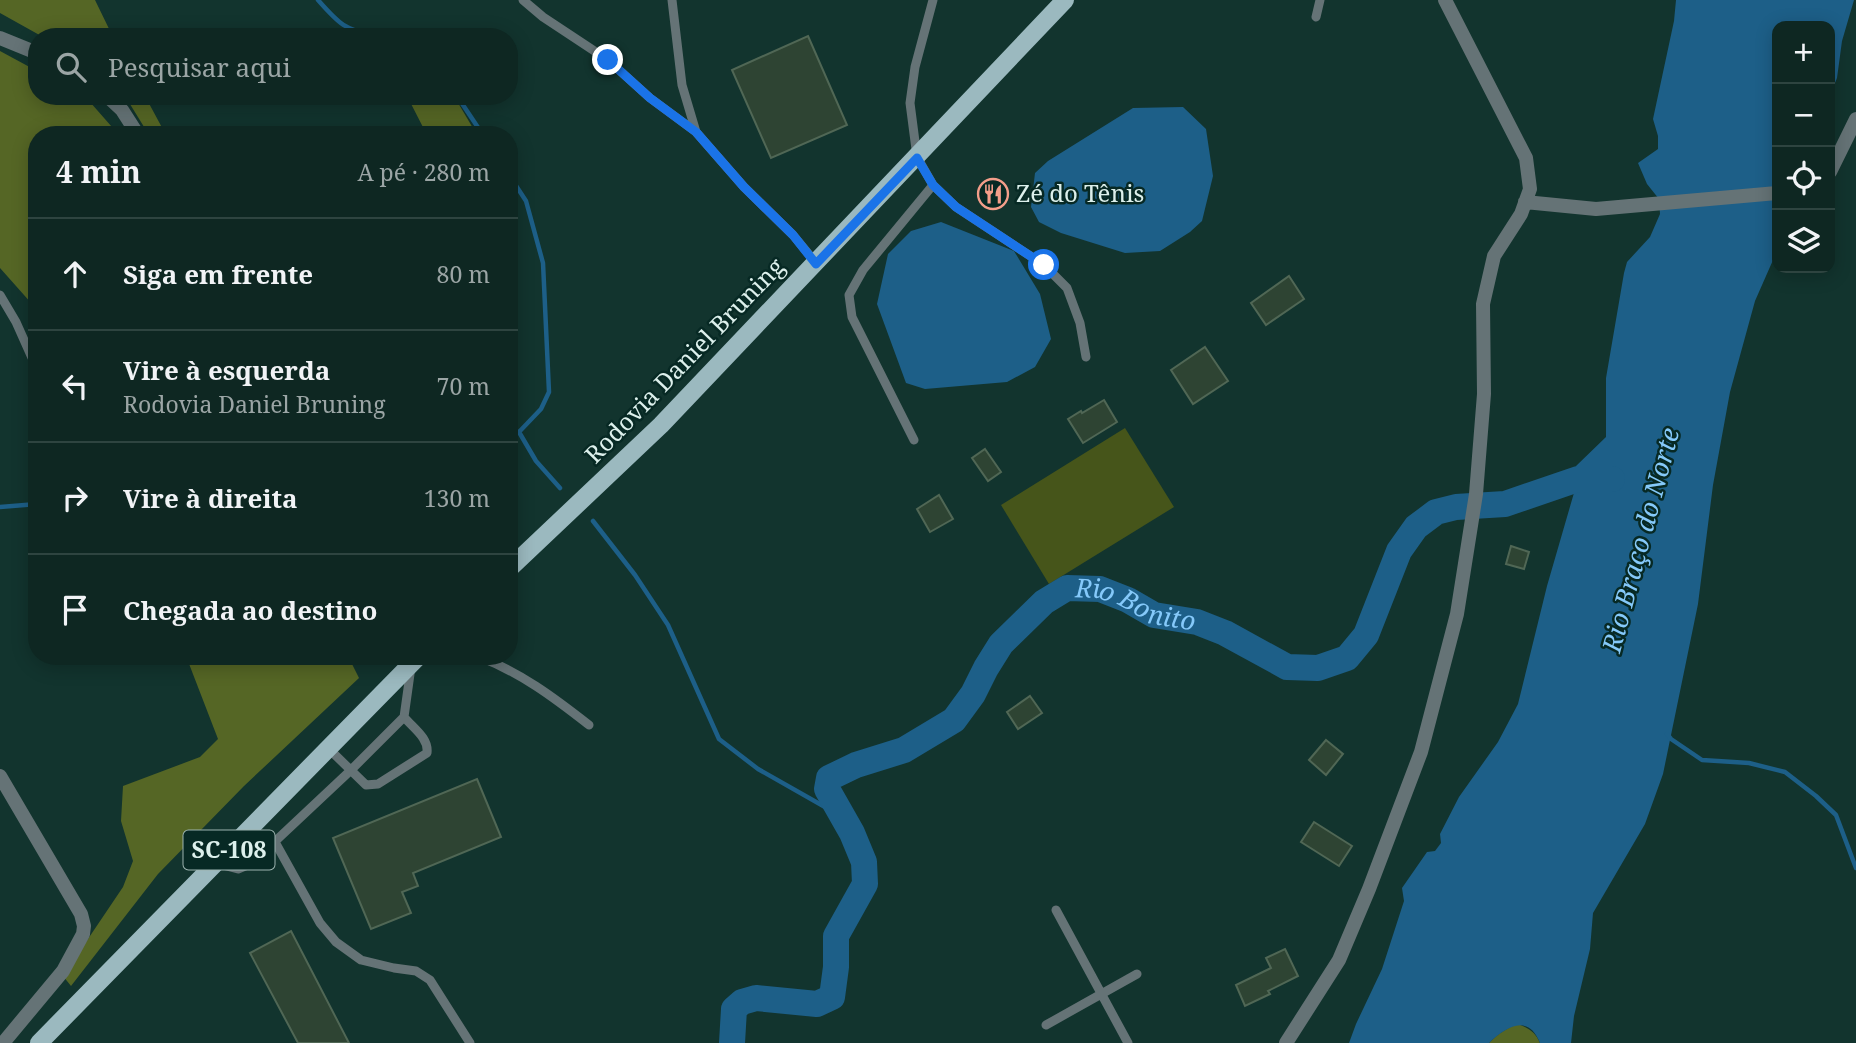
<!DOCTYPE html>
<html lang="pt">
<meta charset="utf-8">
<style>
body{margin:0;font-family:"Noto Serif",serif;background:#172f2a;color:#f1f3f6}
.controls{position:absolute;right:21px;top:21px;display:grid;overflow:hidden;border-radius:14px;box-shadow:0 4px 18px #0003}
.controls button{width:63px;height:63px;display:grid;place-items:center;padding:0;border:0;border-bottom:2px solid #2e4440;background:#0e2722;color:#f1f3f6;font:35px sans-serif}
.stop{position:absolute;width:21px;height:21px;margin:-16px;border:5px solid #1a73e8;border-radius:50%;background:#fff}
.stop.end{background:#1a73e8;border-color:#fff;box-shadow:0 2px 7px #0008}
.list{margin:0;padding:0;list-style:none}
h2{display:flex;justify-content:space-between;align-items:center;height:91px;margin:0;padding:0 28px;font-size:30px}
h2 small{font-size:23px;font-weight:400;color:#9ba5a5}
.list li{display:grid;grid-template-columns:46px 1fr auto;gap:21px;align-items:center;box-sizing:border-box;height:112px;padding:0 28px;border-top:2px solid #2e4440}
.list b{display:block;font-size:26px;white-space:nowrap}
.list p{margin:0;font-size:23px;white-space:nowrap;color:#9ba5a5}
.list em{font-size:23px;font-style:normal;color:#9ba5a5}
.icon{flex:none;width:38px;height:38px;fill:none;stroke:currentColor;stroke-width:2;stroke-linecap:round;stroke-linejoin:round}
.map{position:relative;flex:none;width:1856px;height:1043px;overflow:hidden}
.search{position:absolute;background:#0e2722;box-shadow:0 4px 18px #0003;left:28px;top:28px;width:490px;height:77px;display:flex;align-items:center;gap:18px;box-sizing:border-box;padding:0 24px;border-radius:28px;color:#9ba5a5;font-size:26px}
.panel{position:absolute;background:#0e2722;box-shadow:0 4px 18px #0003;left:28px;top:126px;width:490px;height:539px;border-radius:28px}
.map>svg:first-child{display:block}
</style>
<div class="map">
<svg width="1856" height="1043" viewBox="0 0 1856 1043">
<rect width="100%" height="100%" fill="#12342e"/>
<path fill="#46551a" d="M1125 428 1174 507 1049 584 1001 505Z"/>
<path fill="#556625" d="M0 0H95L113 37H43L0 13Z
M0 51 37 71V96H81L90 102 119 135H37V305L32 304 0 268Z
M125 96H145L166 135H149Z
M407 96H454L477 135H427Z
M186 656H348L359 678 244 786 158 874 71 986 63 976 123 887 133 861 121 821 123 786 200 757 218 739Z
M1518 1024C1529 1028 1536 1033 1540 1043H1489C1498 1034 1506 1028 1518 1024Z"/>
<path fill="#1d5f88" d="M1676 0H1854L1842 41 1837 78 1830 95V26H1777V251L1755 301 1730 392 1713 485 1698 604 1663 774 1645 824 1593 913 1590 949 1574 1016 1571 1043H1540C1528 1013 1506 1027 1489 1043H1349L1356 1024 1382 969 1404 901 1402 888 1427 852 1435 851 1441 843 1440 834 1459 797 1498 742 1518 704 1547 586 1578 479 1576 466 1606 437V378L1624 273 1627 262 1650 237 1660 214 1659 199 1647 184 1638 163 1658 149V136L1653 119 1674 21Z
M1183 107 1206 129 1213 176 1202 221 1190 232 1160 251 1125 253 1061 233 1039 222 1031 207 1035 173 1048 161 1133 108Z
M941 222 1014 251 1040 294 1051 339 1035 367 1007 382 925 389 906 383 877 304 888 254 911 231Z"/>
<g fill="none" stroke-linecap="round" stroke-linejoin="round">
<path stroke="#1d5f88" stroke-width="4.5" d="M318 0C340 25 344 29 377 37
M457 96 483 135
M509 175 526 201 543 263 549 392 541 409 519 432
M509 431 519 432
M519 432 536 461 560 488
M0 507 37 504
M593 521 635 575 668 625 719 739 758 769 825 807 837 806
M1667 734 1671 739 1702 760 1749 763 1785 772 1816 796 1836 815 1856 868"/>
<path stroke="#1d5f88" stroke-width="26" id="s1" d="M732 1043 734 1009 742 1002 756 998 817 1004 832 997 836 967V936L865 884 864 862 852 833 827 789 829 778 856 765 904 750 954 720 973 694 986 668 1001 644 1044 602 1067 588 1100 589 1128 600 1154 615 1197 622 1225 633 1287 667 1318 668 1347 658 1366 635 1399 551 1416 527 1436 512 1456 507 1505 504 1578 479H1612"/>
</g>
<path fill="#2e4433" stroke="#506755" stroke-width="2" d="M808 36 847 125 771 158 732 70Z
M1289 276 1304 299 1266 325 1251 303Z
M1205 347 1228 381 1193 404 1171 370Z
M1104 400 1117 422 1083 443 1068 419 1081 411 1082 413Z
M985 449 1001 472 988 481 972 458Z
M939 495 953 519 930 532 917 509Z
M1511 546 1529 552 1524 569 1506 564Z
M1030 696 1042 713 1018 729 1007 712Z
M1326 740 1343 754 1326 775 1309 760Z
M477 779 501 837 413 873 418 886 402 892 411 913 371 929 333 838Z
M1314 822 1352 846 1339 866 1301 842Z
M291 931 349 1043H298L250 953Z
M1285 949 1298 976 1268 991 1270 994 1245 1006 1236 985 1271 968 1266 958Z"/>
<g fill="none" stroke-linecap="round" stroke-linejoin="round">
<path stroke="#657376" stroke-width="9" d="M523 0 543 17 608 60 650 98 696 132 744 187 793 235 816 263
M672 0 682 85 696 132
M1316 17 1320 0
M933 185 956 207 1044 265 1067 288 1080 323 1086 357
M0 295 16 322 37 369
M914 440 852 317 849 295 863 270 933 185 917 157 910 103 915 67 933 0
M478 656C521 673 552 696 589 725
M328 748 366 785 378 784 427 753C429 738 413 728 404 717
M275 842 320 923 336 942 361 960 394 968 416 971 430 980 470 1043
M215 863 238 869 252 863 350 771 404 717 411 667
M1056 910 1128 1043
M1046 1025 1137 974"/>
<path stroke="#657376" stroke-width="14" d="M0 38 37 53
M107 96 122 110 138 135
M1830 172 1856 119
M1525 202 1596 209 1777 193
M0 776 81 914 84 926 83 934 63 971 3 1043
M1286 1043 1339 960 1369 889 1421 752 1457 614 1476 494 1484 394 1483 304 1494 256 1521 214 1530 189 1526 158 1445 0"/>
<path stroke="#9bb9bf" stroke-width="18" d="M509 569 661 425 1065 0
M39 1043 419 656"/>
</g>
<g fill="none" stroke-linecap="round" stroke-linejoin="round">
<path stroke="#1a73e8" stroke-width="9" d="M608 60 650 98 696 132 744 187 793 235 816 264 917 158 933 185 956 207 1044 265"/>
</g>
<defs>
<g id="restaurant-ring" transform="scale(1.575)"><circle r="9.5" fill="#072924" stroke="#f49e8a" stroke-width="1.5"/><path d="M-5-6h1v4h1v-4h1v4h1v-4h1v5L-1.5 .5V6h-2V.5L-5-1ZM5-6V6H3V1.5H1.5Q1.5-4 5-6Z" fill="#f49e8a"/></g>
</defs>
<g fill-rule="evenodd">
<use href="#restaurant-ring" x="993" y="194"/>
</g>
<g text-anchor="middle" stroke-width="5" stroke-linejoin="round" paint-order="stroke">
<rect fill="#072924" stroke="#9db4b0" stroke-width="2" x="183.5" y="830.5" width="91" height="39" rx="5"/>
<g font-size="23" font-weight="bold" fill="#ddf0ec">
<text x="229" y="858">SC-108</text>
</g>
<g font-size="24" fill="#ddf0ec" stroke="#072924" text-anchor="start">
<text x="1016" y="202">Zé do Tênis</text>
</g>
<g font-size="24" fill="#ddf0ec" stroke="#072924">
<text transform="translate(685 361) rotate(-46)" y="8">Rodovia Daniel Bruning</text>
</g>
<g font-size="26" font-style="italic" fill="#85c9fa" stroke="#072924">
<text transform="translate(1641 540) rotate(-75)" y="9">Rio Braço do Norte</text>
<text dy="9" stroke="none"><textPath href="#s1" startOffset="760">Rio Bonito</textPath></text>
</g>
</g>
</svg>
<div class="controls">
<button>+</button>
<button>−</button>
<button><svg class="icon" aria-label="locate" viewBox="0 0 24 24"><circle cx="12" cy="12" r="6"/><path d="M12 2v4M12 18v4M2 12h4M18 12h4"/></svg></button>
<button><svg class="icon" aria-label="layers" viewBox="0 0 24 24"><path d="M12 4l9 5-9 5-9-5zM3 14l9 5 9-5"/></svg></button>
</div>
<div class="stop" style="left:1044px;top:265px"></div>
<div class="stop end" style="left:608px;top:60px"></div>
<div class="search"><svg class="icon" aria-label="search" viewBox="0 0 24 24"><circle cx="10" cy="10" r="6"/><path d="M15 15l6 6"/></svg>Pesquisar aqui</div>
<section class="panel">
<h2>4 min<small>A pé · 280 m</small></h2>
<ul class="list">
<li><svg class="icon" aria-label="ahead" viewBox="0 0 24 24"><path d="M12 20V5M6 11l6-6 6 6"/></svg><div><b>Siga em frente</b></div><em>80 m</em></li>
<li><svg class="icon" aria-label="left" viewBox="0 0 24 24"><path d="M17 20v-9H6M10 6l-5 5 5 5"/></svg><div><b>Vire à esquerda</b><p>Rodovia Daniel Bruning</p></div><em>70 m</em></li>
<li><svg class="icon" aria-label="right" viewBox="0 0 24 24"><path d="M7 20v-9h11M14 6l5 5-5 5"/></svg><div><b>Vire à direita</b></div><em>130 m</em></li>
<li><svg class="icon" aria-label="arrive" viewBox="0 0 24 24"><path d="M6 21V4h12l-3 4 3 4H6"/></svg><div><b>Chegada ao destino</b></div></li>
</ul>
</section>
</div>
